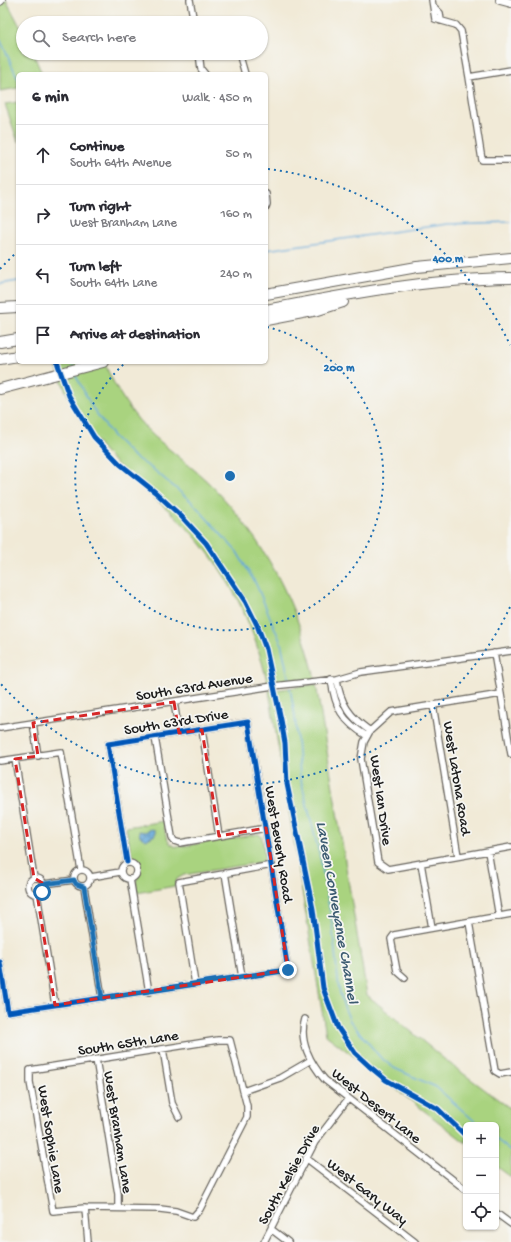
<!DOCTYPE html>
<meta charset="utf-8">
<style>
body{margin:0;font-family:"Gochi Hand",sans-serif;background:#f2f2f3;color:#2b2b33}
.controls{position:absolute;right:12px;bottom:12px;display:grid;overflow:hidden;border-radius:6px;box-shadow:0 1px 3px #0004}
.controls button{width:36px;height:36px;display:grid;place-items:center;padding:0;border:0;border-bottom:1px solid #e1e1e2;background:#fff;color:#2b2b33;font:20px sans-serif}
.stop{position:absolute;width:12px;height:12px;margin:-9px;border:3px solid #1f6fb2;border-radius:50%;background:#fff}
.stop.end{background:#1f6fb2;border-color:#fff;box-shadow:0 1px 4px #0008}
.list{margin:0;padding:0;list-style:none}
h2{display:flex;justify-content:space-between;align-items:center;height:52px;margin:0;padding:0 16px;font-size:17px}
h2 small{font-size:13px;font-weight:400;color:#7c7c81}
.list li{display:grid;grid-template-columns:26px 1fr auto;gap:12px;align-items:center;box-sizing:border-box;height:60px;padding:0 16px;border-top:1px solid #e1e1e2}
.list b{display:block;font-size:15px;white-space:nowrap}
.list p{margin:0;font-size:13px;white-space:nowrap;color:#7c7c81}
.list em{font-size:13px;font-style:normal;color:#7c7c81}
.icon{flex:none;width:22px;height:22px;fill:none;stroke:currentColor;stroke-width:2;stroke-linecap:round;stroke-linejoin:round}
.map{position:relative;flex:none;width:511px;height:1242px;overflow:hidden}
.search{position:absolute;background:#fff;box-shadow:0 1px 3px #0004;left:16px;top:16px;width:252px;height:44px;display:flex;align-items:center;gap:10px;box-sizing:border-box;padding:0 14px;border-radius:22px;color:#7c7c81;font-size:15px}
.panel{position:absolute;background:#fff;box-shadow:0 1px 3px #0004;left:16px;top:72px;width:252px;height:292px;border-radius:6px}
.map>svg:first-child{display:block}
</style>
<div class="map">
<svg width="511" height="1242" viewBox="0 0 511 1242">
<defs>
<pattern id="water-waves" width="16" height="10" patternUnits="userSpaceOnUse"><rect width="16" height="10" fill="#64a8d9"/><path d="M0 5q4-4 8 0t8 0" fill="none" stroke="#5288af"/></pattern>
</defs>
<rect width="100%" height="100%" fill="#f6f6f2"/>
<filter id="ink" filterUnits="userSpaceOnUse"><feTurbulence type="fractalNoise" baseFrequency=".025" numOctaves="2"/><feDisplacementMap in="SourceGraphic" scale="8" xChannelSelector="R" yChannelSelector="G"/><feConvolveMatrix kernelMatrix="1 2 1 2 8 2 1 2 1" color-interpolation-filters="sRGB"/></filter>
<filter id="wash" filterUnits="userSpaceOnUse"><feTurbulence type="fractalNoise" baseFrequency=".012" numOctaves="4" result="noise"/><feDisplacementMap in="SourceGraphic" scale="16" xChannelSelector="R" yChannelSelector="G"/><feGaussianBlur stdDeviation="0.9" result="paint"/><feColorMatrix in="noise" values="0 0 0 0 0 0 0 0 0 0 0 0 0 0 0 0 0 1.4 0 .05"/><feComposite in="paint" operator="in"/></filter>
<g filter="url(#wash)">
<rect width="100%" height="100%" fill="#f1ead7"/>
<path fill="#a9d37f" stroke="#62784e" d="M0 0H6L23 32V53H33L42 74H18V88L0 91Z
M18 102V142L5 104Z
M55 362H104C116 390 132 416 155 437 174 454 194 468 212 486 265 540 298 605 315 679L268 686C255 626 228 570 185 526 166 506 143 490 124 471 91 441 68 404 55 362Z
M316 684 367 995 449 1063 511 1109V1177L496 1166V1125H466V1143L326 1035 269 691Z
M164 821C165 832 165 844 177 847L259 834 262 838 265 858 262 862 184 875 177 879 175 886 137 893 136 882 140 868 131 855 126 827Z"/>
<path fill="url(#water-waves)" stroke="#40627a" d="M151 829 155 830V835L146 840 140 836 139 831 145 832Z"/>
<g fill="none" stroke-linecap="round" stroke-linejoin="round">
<path stroke="#64a8d9" stroke-width="1.5" d="M0 39 18 79
M266 250 447 224 511 222
M0 284 18 281
M71 362 73 366
M75 374 92 407 112 435 133 456 154 470 192 502 237 552 256 584 281 643 289 680
M290 688 295 716 300 776 321 861 332 923 339 989 343 1004 350 1021 380 1057 394 1068 436 1087 479 1125
M496 1139 511 1151"/>
</g>
</g>
<g filter="url(#ink)">
<g fill="none" stroke-linecap="round" stroke-linejoin="round">
<g stroke="#67645d" stroke-width="8">
<path id="street" d="M190 0 194 23
M432 0 435 19 456 25 461 31 469 77 511 70
M434 7 440 13 441 21
M199 53 201 69 205 74
M239 53 245 74
M469 77 482 160H511
M266 194 267 204 266 207
M494 653 511 754
M331 679C335 708 342 721 367 736
M337 679C340 703 350 717 370 731
M501 694 391 712 370 731 364 742 361 759 378 862 388 869 511 847
M174 702 179 733
M433 705 458 856
M33 723 38 756
M0 728 273 686 337 679 361 672 511 651
M202 730 219 836
M155 737 172 837 174 841 180 843 266 828
M15 759 34 878
M0 761 61 752 81 870
M488 851 499 917
M121 871a8 8 0 1 1 16 0a8 8 0 1 1-16 0Z
M421 863 432 928
M74 878a8 8 0 1 1 16 0a8 8 0 1 1-16 0Z
M225 873 242 977
M91 877 120 872
M28 886a8 8 0 1 1 16 0a8 8 0 1 1-16 0Z
M130 879 149 992
M44 884 74 880
M84 887 102 998
M37 894 55 1005
M469 922 495 1071 500 1074 511 1072
M0 962 8 1012 288 970 248 722 108 744 127 862
M405 978 397 971 391 939 394 935 511 914
M195 984 179 882 272 865
M305 1019C298 1041 311 1064 325 1080L466 1190
M218 1040H230L247 1106V1117L200 1209 193 1217 176 1211 160 1209 85 1208 53 1211 30 1082V1070Z
M163 1049 172 1103 179 1117
M96 1059 118 1194V1208
M243 1091 280 1078 311 1060
M306 1158 415 1242
M85 1208 88 1242
M496 1213 511 1224
M271 1229 288 1242
M264 1242 315 1142 348 1099"/>
</g>
<g stroke="#67645d" stroke-width="10">
<path id="secondary" d="M500 0 511 3
M0 1 1 0"/>
</g>
<g stroke="#67645d" stroke-width="12">
<path id="highway" d="M266 294 417 267 511 258
M0 308 18 307
M266 310C346 294 429 279 511 278
M266 320 318 310 343 302
M0 342 18 339
M0 359 18 356
M0 389 103 362"/>
</g>
<use href="#street" stroke="#fff" stroke-width="5.5"/>
<use href="#secondary" stroke="#fff" stroke-width="8"/>
<use href="#highway" stroke="#fff" stroke-width="10"/>
<g stroke="#f6f6f2" stroke-width="8">
<path id="cycleway" d="M57 362 69 396 94 437 120 464 155 492 181 516 206 543 245 601 257 625 266 649 281 720 285 743 287 784 313 909 323 988 338 1028 355 1053 369 1066 386 1080 438 1109 466 1136
M0 962 8 1012 288 970 248 722 108 744 127 862"/>
</g>
<use href="#cycleway" stroke="#0057b8" stroke-width="5"/>
</g>
</g>
<g fill="none" stroke-linecap="round" stroke-linejoin="round" filter="url(#ink)">
<path stroke="#1f6fb2" stroke-width="5" d="M42 892 44 884 74 880 76 884 84 887 102 998 288 970"/>
</g>
<path fill="none" stroke="#d62828" stroke-width="3" stroke-dasharray="8 5" stroke-linejoin="round" d="M174 702 179 733 202 730 219 836 266 828 288 970 55 1005 37 894 44 884 34 878 15 759 38 756 33 723Z"/>
<g fill="none" stroke="#1f6fb2" stroke-width="2" stroke-dasharray="2 4">
<path d="M267 327A154 154 0 1 1 126 362"/>
<path d="M510 607A309 309 0 0 1 0 683M0 269A309 309 0 0 1 17 252M268 169A309 309 0 0 1 510 345"/>
</g>
<g text-anchor="middle" stroke-width="3.5" stroke-linejoin="round" paint-order="stroke">
<g font-size="15" fill="#1c1c1c" stroke="#f6f6f2">
<text transform="translate(194 686) rotate(-9)" y="5">South 63rd Avenue</text>
<text transform="translate(176 721) rotate(-9)" y="5">South 63rd Drive</text>
<text transform="translate(458 778) rotate(81)" y="5">West Latona Road</text>
<text transform="translate(382 800) rotate(82)" y="5">West Ian Drive</text>
<text transform="translate(280 844) rotate(81)" y="5">West Beverly Road</text>
<text transform="translate(128 1042) rotate(-9)" y="5">South 65th Lane</text>
<text transform="translate(377 1105) rotate(39)" y="5">West Desert Lane</text>
<text transform="translate(119 1132) rotate(81)" y="5">West Branham Lane</text>
<text transform="translate(52 1139) rotate(81)" y="5">West Sophie Lane</text>
<text transform="translate(288 1174) rotate(-61)" y="5">South Kelsie Drive</text>
<text transform="translate(368 1191) rotate(38)" y="5">West Gary Way</text>
</g>
<g font-size="16" font-style="italic" fill="#3c5b71" stroke="#f6f6f2">
<text transform="translate(339 912) rotate(80)" y="6">Laveen Conveyance Channel</text>
</g>
</g>
<circle cx="230" cy="476" r="6" fill="#1f6fb2" stroke="#f6f6f2" stroke-width="2"/>
<g font-size="12" text-anchor="middle" font-weight="bold" fill="#1f6fb2" stroke="#f6f6f2" stroke-width="3.5" stroke-linejoin="round" paint-order="stroke">
<text x="448" y="262">400 m</text>
<text x="339" y="371">200 m</text>
</g>
</svg>
<div class="controls">
<button>+</button>
<button>−</button>
<button><svg class="icon" aria-label="locate" viewBox="0 0 24 24"><circle cx="12" cy="12" r="6"/><path d="M12 2v4M12 18v4M2 12h4M18 12h4"/></svg></button>
</div>
<div class="stop" style="left:42px;top:892px"></div>
<div class="stop end" style="left:288px;top:970px"></div>
<div class="search"><svg class="icon" aria-label="search" viewBox="0 0 24 24"><circle cx="10" cy="10" r="6"/><path d="M15 15l6 6"/></svg>Search here</div>
<section class="panel">
<h2>6 min<small>Walk · 450 m</small></h2>
<ul class="list">
<li><svg class="icon" aria-label="ahead" viewBox="0 0 24 24"><path d="M12 20V5M6 11l6-6 6 6"/></svg><div><b>Continue</b><p>South 64th Avenue</p></div><em>50 m</em></li>
<li><svg class="icon" aria-label="right" viewBox="0 0 24 24"><path d="M7 20v-9h11M14 6l5 5-5 5"/></svg><div><b>Turn right</b><p>West Branham Lane</p></div><em>160 m</em></li>
<li><svg class="icon" aria-label="left" viewBox="0 0 24 24"><path d="M17 20v-9H6M10 6l-5 5 5 5"/></svg><div><b>Turn left</b><p>South 64th Lane</p></div><em>240 m</em></li>
<li><svg class="icon" aria-label="arrive" viewBox="0 0 24 24"><path d="M6 21V4h12l-3 4 3 4H6"/></svg><div><b>Arrive at destination</b></div></li>
</ul>
</section>
</div>
